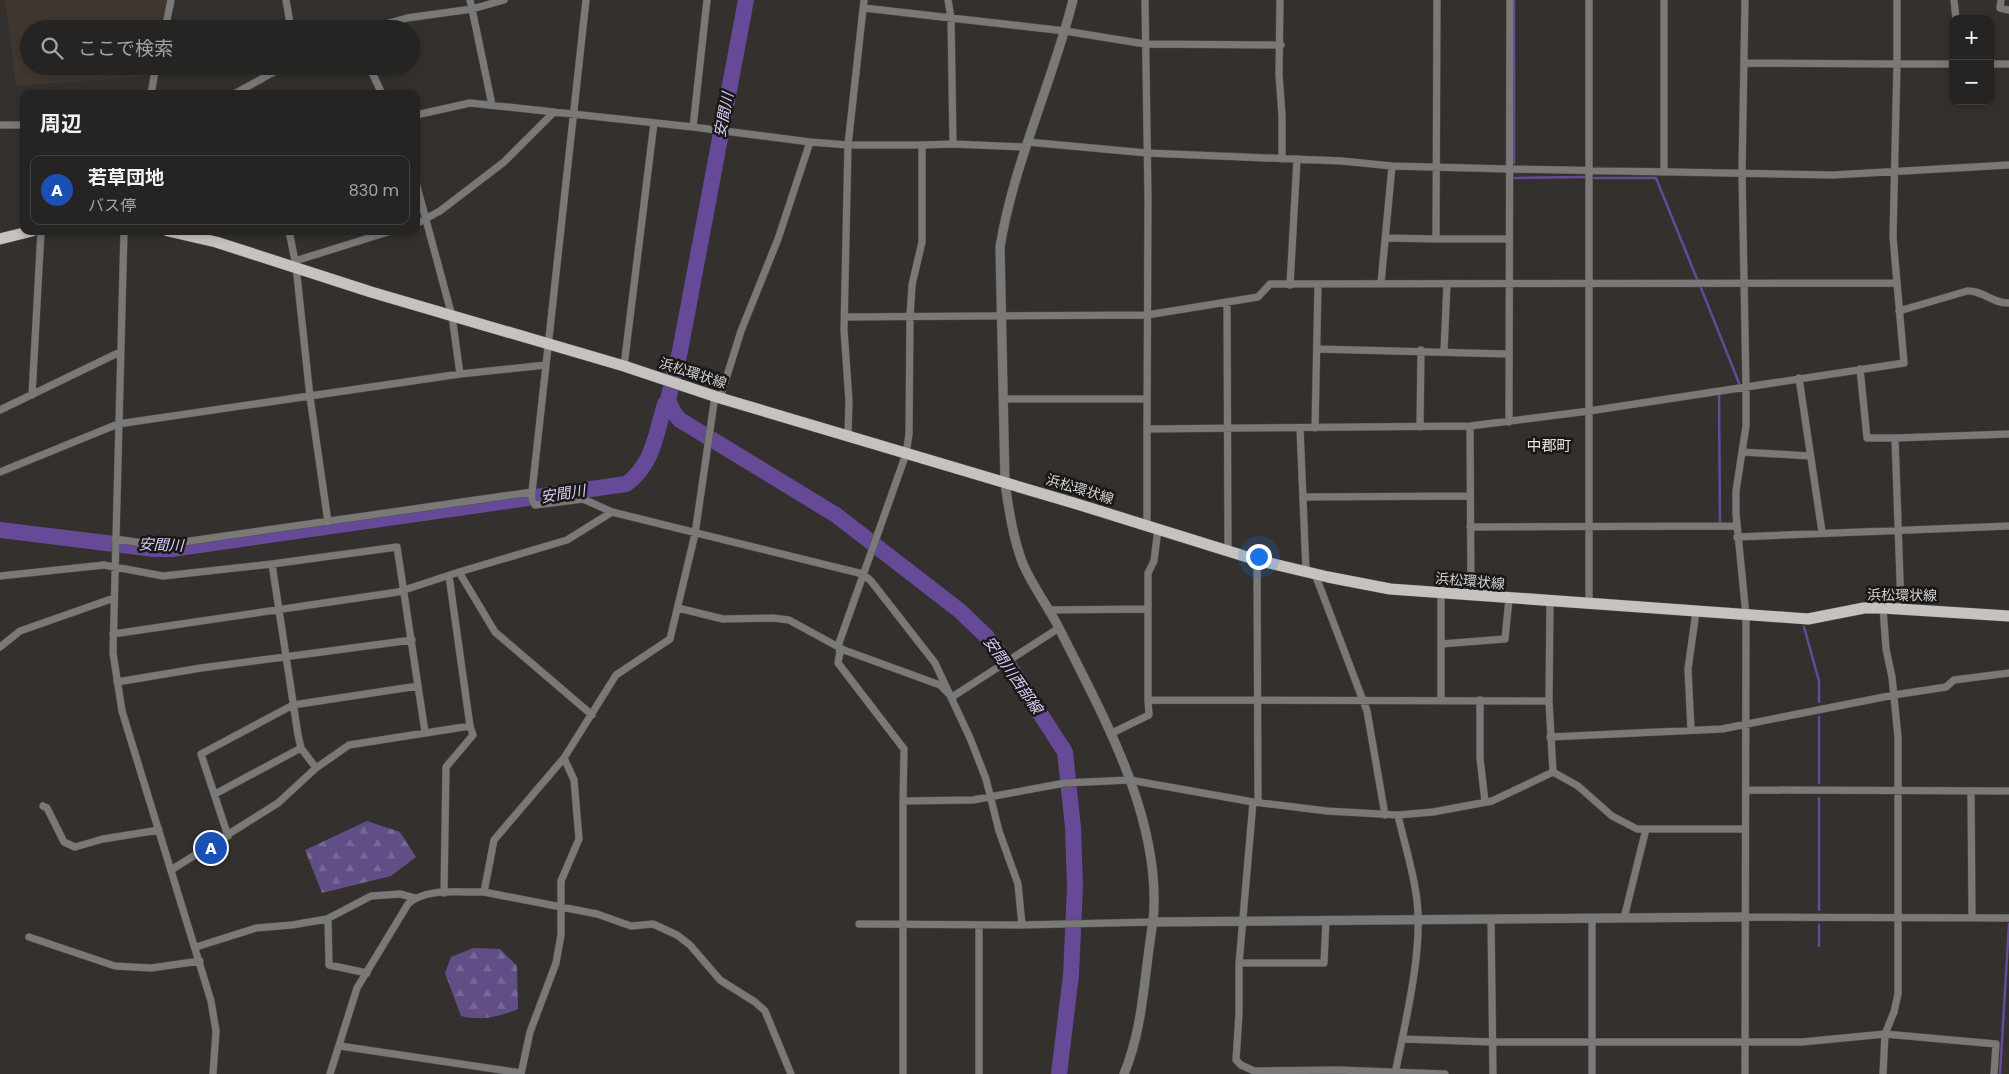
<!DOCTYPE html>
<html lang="ja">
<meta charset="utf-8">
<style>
body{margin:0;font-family:Poppins,"Noto Sans JP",sans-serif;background:#32302f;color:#f1f3f6}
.controls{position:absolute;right:15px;top:15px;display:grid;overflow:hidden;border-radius:10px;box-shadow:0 2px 8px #0003}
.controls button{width:45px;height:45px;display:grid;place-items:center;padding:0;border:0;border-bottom:1px solid #424140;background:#262422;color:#f1f3f6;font:25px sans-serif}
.you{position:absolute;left:1258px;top:556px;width:18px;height:18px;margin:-12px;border:4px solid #fff;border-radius:50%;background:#1a73e8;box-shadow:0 0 0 8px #1a73e833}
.badge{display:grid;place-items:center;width:32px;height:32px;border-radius:50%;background:#c0a8f3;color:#fff;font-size:16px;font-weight:700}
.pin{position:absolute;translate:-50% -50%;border:2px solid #fff;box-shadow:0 1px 5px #0006}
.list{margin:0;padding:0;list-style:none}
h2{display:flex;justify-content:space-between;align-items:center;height:65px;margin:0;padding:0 20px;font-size:21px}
h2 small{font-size:16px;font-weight:400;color:#a4a4a5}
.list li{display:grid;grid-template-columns:32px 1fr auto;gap:15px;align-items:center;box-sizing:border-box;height:70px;margin:0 10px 10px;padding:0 10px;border:1px solid #424140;border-radius:10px}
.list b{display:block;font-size:19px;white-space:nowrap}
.list p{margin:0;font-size:16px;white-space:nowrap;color:#a4a4a5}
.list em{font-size:16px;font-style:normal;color:#a4a4a5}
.icon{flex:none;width:28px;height:28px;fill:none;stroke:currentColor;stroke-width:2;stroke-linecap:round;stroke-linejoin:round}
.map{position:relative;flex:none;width:2009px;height:1074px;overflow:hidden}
.search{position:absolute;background:#262422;box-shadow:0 2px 8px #0003;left:20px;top:20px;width:400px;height:55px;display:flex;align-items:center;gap:12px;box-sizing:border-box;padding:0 18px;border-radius:28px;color:#a4a4a5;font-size:19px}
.panel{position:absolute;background:#262422;box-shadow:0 2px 8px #0003;left:20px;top:90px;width:400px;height:145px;border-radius:10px}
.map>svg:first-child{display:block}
</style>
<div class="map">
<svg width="2009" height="1074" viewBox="0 0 2009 1074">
<defs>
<pattern id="forest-firs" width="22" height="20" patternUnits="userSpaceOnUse" patternTransform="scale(1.25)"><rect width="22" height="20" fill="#624e87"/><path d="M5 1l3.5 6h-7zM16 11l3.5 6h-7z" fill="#786797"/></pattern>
</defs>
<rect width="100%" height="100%" fill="#33302d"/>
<path fill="#3f3730" d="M5 0H167L160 29H29V66H152L150 76 16 86Z"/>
<path fill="url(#forest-firs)" d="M367 821 400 832 416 857 391 876 322 893 305 850Z
M473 948 500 949 517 966 518 1009C497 1017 483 1021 461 1016L445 973 451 957Z"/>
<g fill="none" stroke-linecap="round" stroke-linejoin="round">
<path stroke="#664997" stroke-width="2.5" d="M1514 163V0
M1514 178 1584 177
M1594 178H1656L1697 279
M1701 288 1739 383
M1719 394 1720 522
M1804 627 1819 681V702
M1819 783V717
M1819 910V798
M1819 925V946
M2000 1074 2009 924"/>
<path stroke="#664997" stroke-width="16" d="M668 400 674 413 680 420 836 515 960 611 986 636 1008 664 1065 752 1073 827 1075 887 1071 975 1059 1074
M0 530 155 549H172L626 484C653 466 656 433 665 404L668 400 680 351 746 0"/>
<g stroke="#504d4a" stroke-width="8">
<path id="minor" d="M286 0 291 29
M470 0 472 9 504 0
M948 0 951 18 953 144
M1145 0 1148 198 1147 429
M1280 0 1279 74 1282 116V159
M1745 0 1742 172 1746 387V426L1736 491V514L1746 616 1745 1074
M1954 0 1956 19
M2001 0 2000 8 2009 10
M864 8 1065 31 1145 44 1281 45
M165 29 171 0
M368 29 407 18 472 9 492 105
M1745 63 1897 64V0
M1990 64H2009
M369 66 382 94
M151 94 156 66
M234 94 285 66
M416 115 470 103 693 127 810 142 848 145H922
M0 125H24
M693 127 707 0
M1027 142 1147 153 1342 161 1392 166 1508 169 1833 175 2009 165
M1025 147 953 144 922 145V242L912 285 910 317 909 434 906 454 838 646 840 652 838 663 904 749 903 801 973 800 1065 783 1130 780 1253 802 1327 811 1398 815 1433 812 1492 801 1553 772 1578 786 1612 816 1637 829H1745
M1664 172V0
M416 183 452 316 460 374
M416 224 440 211 504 162 554 112
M124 231 113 653 122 711 211 1001 216 1031 213 1074
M289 231 296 266 310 397 328 522
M1386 238 1436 239 1437 0
M1436 239H1508
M295 261 391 231
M1381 283 1392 166
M1290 285 1297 159
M1227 302 1228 551
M1899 311 1967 291C1983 290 1993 304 2009 303
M845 317 1147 315 1258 297 1270 284 1896 283
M1317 349 1508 354
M1444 351 1447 284
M546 365 532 492V500L535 505 583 499 612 512 863 574 871 581 935 663 970 738 986 779 999 831 1018 884 1022 925
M624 366 654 123
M1860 369 1867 438H1895L1901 609
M1799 378 1822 532
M32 395 41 231
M720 398 741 331 778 239 810 142
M1004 399H1147
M0 410 120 352
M1509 422 1510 0
M1470 426 1471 596
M1420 427 1421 350
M1300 428 1306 571
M1315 428 1318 285
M848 436 849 401 844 330 848 145 864 0
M1895 438 2009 434
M1742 452 1810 456
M0 472 118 424 460 374 546 365 586 0
M1303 497 1470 496
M1147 526V429L1470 426 1589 411 1904 363 1893 237 1897 64H1953
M1470 527 1737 526
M1158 529 1154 561 1148 573V700L1549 701 1553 772
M1737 537 2009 526
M115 539 150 544 176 543 532 492
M1257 560 1258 802
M459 572 567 540 612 512
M1315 574 1367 711 1385 815
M0 576 104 565 163 576 272 564
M1589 605V0
M678 608 723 619 773 618 789 620 844 650 940 685 952 697 1059 628
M1048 610 1147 609
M113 634 398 592 459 572 495 632 592 715
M1441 644 1505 639 1509 599
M0 647 20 631 114 598
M117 682 201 668 412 640
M1441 700V593
M1480 700V758L1485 802
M1549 701 1550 602
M1691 730 1688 669 1696 612
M1110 734 1149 715 1148 700
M1550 737 1722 729 1894 695 1946 687 1954 680 2009 673
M316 768 301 748 298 735 272 564 397 547 418 686
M1746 790 2009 791
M1971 791 1972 918
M215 794 301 748
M1253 802 1239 964V1014L1236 1060 1241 1065 1254 1071V1074
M43 806 47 808 64 842 75 847 103 839 159 830
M228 836 201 754 293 705 418 686 425 732
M171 870 278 803 316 768 349 745 470 726 449 576
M484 892 597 914 631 926 653 924 677 935 690 945 720 980 755 1002 765 1011 791 1074
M444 893 446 767 473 735 470 726
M1744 917 2009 918
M1592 918V1074
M1624 918 1646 829
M328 919 329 965 367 973
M1491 919 1493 1074
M859 924 1022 925 1153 922
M979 925V1074
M29 937 115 966 151 968 200 961
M196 947 256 928 292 925 327 919 371 896 400 894 415 898
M1239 963H1324L1326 920
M1402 1039 1492 1042H1802L1885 1034 1996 1044 1994 1074
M340 1046 521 1073
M1254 1071 1338 1070 1445 1074
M330 1074 357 988 408 904C426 887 461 893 484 892L494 840 564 758 616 675 670 639 695 534 715 396
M521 1074 530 1032 556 963 561 935V881L579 839 574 780 564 758
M903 1074V801
M1395 1074C1405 1023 1423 952 1417 901 1414 872 1404 843 1398 815
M1883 1074 1885 1034 1894 1012 1898 994V737L1892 677 1886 649 1883 608"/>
</g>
<g stroke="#504d4a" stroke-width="10">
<path id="tertiary" d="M1073 0C1052 84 1014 162 1000 247L1005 483C1009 511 1013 538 1023 564 1033 587 1049 608 1060 630 1104 718 1163 821 1153 922 1144 973 1144 1026 1124 1074
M1153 922 1744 917"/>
</g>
<g stroke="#504d4a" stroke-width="12">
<path id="primary" d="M168 231 216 242 371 292 624 366 720 398 1077 504 1257 560 1328 577 1390 589 1808 619 1864 608H1883L2009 616
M0 239 32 231"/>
</g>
<use href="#minor" stroke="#7b7978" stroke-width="7"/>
<use href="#tertiary" stroke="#7b7978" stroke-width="9"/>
<use href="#primary" stroke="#c5c2bf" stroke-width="11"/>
</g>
<g text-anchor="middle" stroke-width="5" stroke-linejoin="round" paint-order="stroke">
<g font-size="14" fill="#d4d2d0" stroke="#191817">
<text transform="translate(693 373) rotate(18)" y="5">浜松環状線</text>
<text transform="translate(1080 489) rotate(17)" y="5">浜松環状線</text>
<text transform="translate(1470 581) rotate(5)" y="5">浜松環状線</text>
<text transform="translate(1902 595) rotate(1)" y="5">浜松環状線</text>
</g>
<g font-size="15" font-style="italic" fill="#dccffb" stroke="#191817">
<text transform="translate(724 115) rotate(-79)" y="5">安間川</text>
<text transform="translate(563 494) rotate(-9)" y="5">安間川</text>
<text transform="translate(161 545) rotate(2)" y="5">安間川</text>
<text transform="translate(1013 675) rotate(55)" y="5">安間川西部線</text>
</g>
<g font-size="15" fill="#e6e1de" stroke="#191817">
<text x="1549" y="451">中郡町</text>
</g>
</g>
</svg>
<div class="controls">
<button>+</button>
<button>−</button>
</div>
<div class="you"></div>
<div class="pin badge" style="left:211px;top:848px;background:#1a4fb4">A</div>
<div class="search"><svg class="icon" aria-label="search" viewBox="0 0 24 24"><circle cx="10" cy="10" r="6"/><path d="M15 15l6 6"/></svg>ここで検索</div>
<section class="panel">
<h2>周辺<small></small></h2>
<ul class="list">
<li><span class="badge" style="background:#1a4fb4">A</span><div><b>若草団地</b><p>バス停</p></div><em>830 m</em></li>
</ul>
</section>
</div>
